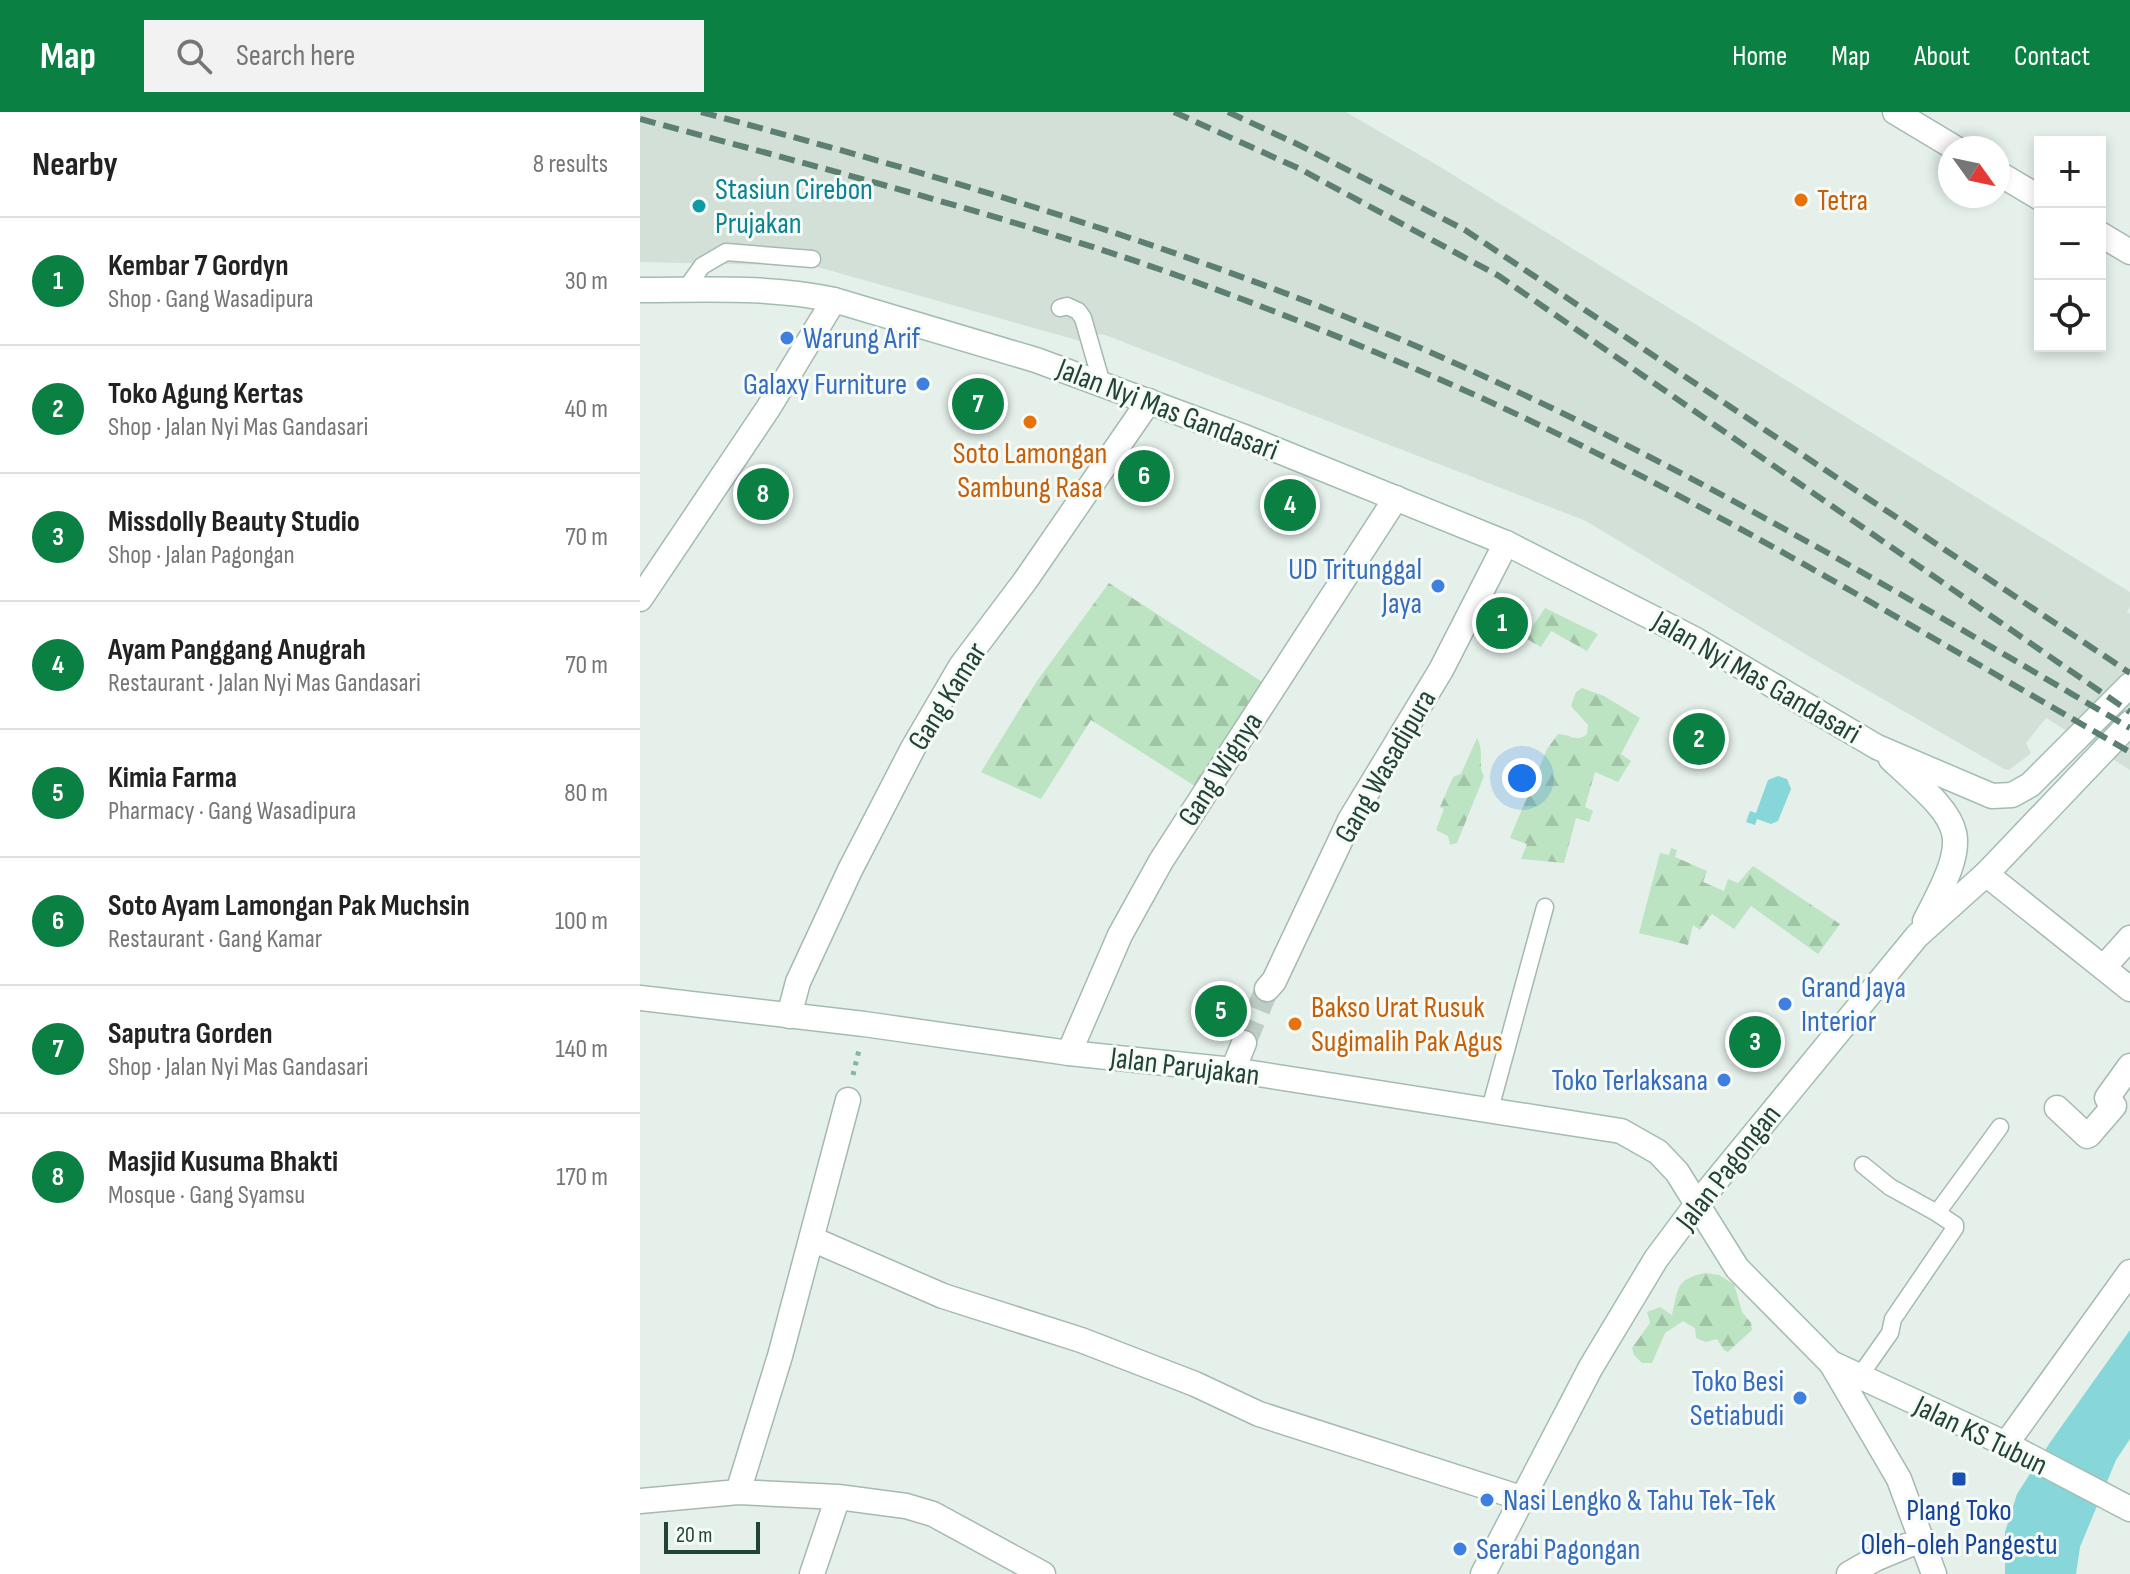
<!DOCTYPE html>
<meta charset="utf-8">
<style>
body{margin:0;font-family:"Sofia Sans Condensed",sans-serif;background:#f2f2f2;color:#222}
.controls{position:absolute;right:24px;top:24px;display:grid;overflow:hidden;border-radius:0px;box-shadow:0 4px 12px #0003}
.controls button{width:72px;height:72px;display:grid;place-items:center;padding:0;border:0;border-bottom:2px solid #e0e0e0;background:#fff;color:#222;font:40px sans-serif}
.compass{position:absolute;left:1298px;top:24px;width:72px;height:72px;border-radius:50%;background:#fff;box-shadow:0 4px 12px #0003;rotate:123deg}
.scale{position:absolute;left:24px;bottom:20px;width:96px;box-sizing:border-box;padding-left:8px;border:4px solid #214437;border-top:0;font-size:22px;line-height:28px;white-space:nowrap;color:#214437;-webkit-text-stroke:6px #f6fbf8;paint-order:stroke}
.you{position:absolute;left:882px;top:666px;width:28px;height:28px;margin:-20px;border:6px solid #fff;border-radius:50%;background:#1a73e8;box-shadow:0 0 0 12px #1a73e833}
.badge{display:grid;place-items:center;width:52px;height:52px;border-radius:50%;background:#0b8043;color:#fff;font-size:26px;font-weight:700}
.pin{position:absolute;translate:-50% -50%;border:4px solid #fff;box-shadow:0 2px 8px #0006}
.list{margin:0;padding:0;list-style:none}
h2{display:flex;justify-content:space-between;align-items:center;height:104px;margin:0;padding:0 32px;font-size:34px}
h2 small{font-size:26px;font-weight:400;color:#767676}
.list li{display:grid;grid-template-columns:52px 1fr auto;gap:24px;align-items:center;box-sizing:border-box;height:128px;padding:0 32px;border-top:2px solid #e0e0e0}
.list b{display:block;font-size:30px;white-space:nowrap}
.list p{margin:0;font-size:26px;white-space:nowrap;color:#767676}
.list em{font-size:26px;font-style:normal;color:#767676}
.icon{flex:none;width:44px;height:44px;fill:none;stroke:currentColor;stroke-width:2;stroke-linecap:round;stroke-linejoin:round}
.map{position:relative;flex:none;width:1490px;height:1462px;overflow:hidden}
header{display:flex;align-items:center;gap:48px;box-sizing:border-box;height:112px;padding:0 40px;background:#0b8043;color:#fff}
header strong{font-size:38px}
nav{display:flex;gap:44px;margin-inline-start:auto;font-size:28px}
.search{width:560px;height:72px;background:#f2f2f2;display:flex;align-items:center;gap:20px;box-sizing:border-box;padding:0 28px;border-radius:0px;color:#767676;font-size:30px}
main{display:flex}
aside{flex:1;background:#fff}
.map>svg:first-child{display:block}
</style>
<header>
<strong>Map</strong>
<div class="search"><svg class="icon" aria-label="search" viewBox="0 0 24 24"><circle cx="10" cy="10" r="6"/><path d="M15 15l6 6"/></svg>Search here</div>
<nav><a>Home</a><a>Map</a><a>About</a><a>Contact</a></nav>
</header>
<main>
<aside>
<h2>Nearby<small>8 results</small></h2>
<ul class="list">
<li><span class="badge">1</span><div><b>Kembar 7 Gordyn</b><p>Shop · Gang Wasadipura</p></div><em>30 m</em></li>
<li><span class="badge">2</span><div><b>Toko Agung Kertas</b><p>Shop · Jalan Nyi Mas Gandasari</p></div><em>40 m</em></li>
<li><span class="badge">3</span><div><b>Missdolly Beauty Studio</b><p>Shop · Jalan Pagongan</p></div><em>70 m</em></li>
<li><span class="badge">4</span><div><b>Ayam Panggang Anugrah</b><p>Restaurant · Jalan Nyi Mas Gandasari</p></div><em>70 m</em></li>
<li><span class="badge">5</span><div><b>Kimia Farma</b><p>Pharmacy · Gang Wasadipura</p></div><em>80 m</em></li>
<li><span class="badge">6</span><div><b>Soto Ayam Lamongan Pak Muchsin</b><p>Restaurant · Gang Kamar</p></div><em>100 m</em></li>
<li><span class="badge">7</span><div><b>Saputra Gorden</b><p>Shop · Jalan Nyi Mas Gandasari</p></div><em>140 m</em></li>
<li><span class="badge">8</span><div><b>Masjid Kusuma Bhakti</b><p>Mosque · Gang Syamsu</p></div><em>170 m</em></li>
</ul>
</aside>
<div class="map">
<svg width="1490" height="1462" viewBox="0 0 1490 1462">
<defs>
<pattern id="forest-firs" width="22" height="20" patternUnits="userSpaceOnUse" patternTransform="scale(2)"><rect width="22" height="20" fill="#bce3c2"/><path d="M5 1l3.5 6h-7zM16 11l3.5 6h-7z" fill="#a1c4a7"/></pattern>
</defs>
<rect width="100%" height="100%" fill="#e5f0ea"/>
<path fill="#d3e0d8" d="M0 0H706L797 53 1490 480V495L1487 500 1490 502V658L1406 606 1386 631 1391 641 1389 643 1369 658 1364 657 1170 545 946 409 465 223 455 222 458 234 174 154 0 150Z"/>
<path fill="url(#forest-firs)" d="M469 471 627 573 558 676 451 608 401 687 341 660 397 569Z
M905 496 958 522 947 539 911 519 901 535 885 526Z
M942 576 964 584 1000 606 981 642 991 649 978 670 955 660 945 695 953 699 949 710 936 706 924 751 881 747 887 732 870 726 907 637 918 622C930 622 936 631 947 622L948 613 931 594 936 580Z
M837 626C845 640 837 653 844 664L817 731 810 733 808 724 796 718 804 697 800 695 813 665 821 662Z
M1031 736 1037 738 1035 745 1067 759 1063 770 1084 779 1088 767 1098 771 1113 754 1200 812 1178 842 1111 794 1094 817 1072 802 1060 818 1053 813 1048 833 999 821 1020 741 1029 743Z
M1065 1161 1079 1163 1094 1172 1102 1200 1111 1211 1112 1218 1088 1240 1084 1238 1077 1227 1066 1230 1056 1226 1055 1216 1043 1209 1025 1221 1012 1251H1002L994 1243 992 1236 1010 1211 1007 1200 1020 1195 1032 1203C1038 1178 1035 1167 1065 1161Z"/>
<path fill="#87d7da" d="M1138 664 1147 667 1151 677 1138 709 1131 712 1117 707 1115 713 1106 710 1110 699 1116 701 1128 668Z
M1490 1218V1327L1476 1348 1440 1435 1436 1462H1365V1420L1377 1382 1411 1329Z"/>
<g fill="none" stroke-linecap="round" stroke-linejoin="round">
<path stroke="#becec6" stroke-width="24" stroke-dasharray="24 12" stroke-linecap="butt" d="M604 931 627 877"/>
<g stroke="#a6b9b1" stroke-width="19">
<path id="lane" d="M45 178 62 154 86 140 172 147
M420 196 427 194 438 199 443 206 462 272
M850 997 905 795
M1223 1053 1250 1075 1297 1101
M1219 1265 1250 1221 1253 1207 1315 1116V1113L1297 1101 1360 1015"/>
</g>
<g stroke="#a6b9b1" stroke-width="27">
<path id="street" d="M1255 0 1315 36
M1358 61 1400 86
M1460 122 1490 140
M0 487 129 295 194 188
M1346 762 1490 877
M1464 855 1490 826
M627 877 634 869 710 708 801 558 866 431
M149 904 158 870 210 758 273 636 321 554 385 469 509 289
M429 941 480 823 521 749 756 386
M593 958 604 931
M1417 996 1447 1024 1449 1023 1474 994 1467 986 1490 954
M172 1127 303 1184 441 1228 555 1272 619 1302 881 1386
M1191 1251 1259 1367 1294 1462
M1366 1332 1490 1160
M98 1380 140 1244 208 988
M0 1389 98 1380 198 1385 266 1394 293 1402 403 1462
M172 1462 198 1385
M1209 1462 1235 1447 1283 1427"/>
</g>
<g stroke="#a2bdb0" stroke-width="27">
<path id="secondary" d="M0 178C64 178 131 174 194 188L396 248 607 326 866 431 1056 528 1237 635 1352 684 1372 683 1390 673 1490 573
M1251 647C1325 715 1333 718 1285 809
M0 886 224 912 429 941 593 958 981 1019 1018 1040 1037 1060 1097 1156 1191 1251 1366 1332 1490 1397
M843 1462 951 1255 1016 1147 1057 1092 1277 824 1346 762 1490 611"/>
</g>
<path stroke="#82b7a0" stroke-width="5" stroke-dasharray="4 6" stroke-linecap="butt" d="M213 963 219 938"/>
<use href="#lane" stroke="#fff" stroke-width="16"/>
<use href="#street" stroke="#fff" stroke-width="24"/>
<use href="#secondary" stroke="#fff" stroke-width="24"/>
<path stroke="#5c7f72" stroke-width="6" stroke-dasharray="16 8" stroke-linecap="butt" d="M61 0C322 70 581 145 828 257 1057 360 1273 489 1490 616
M534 0 660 57 859 164 1490 600
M588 0 657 32 825 118 1490 561
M0 7C153 48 305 88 456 136 568 172 677 215 785 261 1030 366 1259 508 1490 640"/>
</g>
<g fill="#e8710a" stroke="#f6fbf8" stroke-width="3">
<circle cx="1161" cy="88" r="8"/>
<circle cx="390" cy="310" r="8"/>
<circle cx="655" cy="912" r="8"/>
</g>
<circle fill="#0f9aa8" stroke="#f6fbf8" stroke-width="3" cx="59" cy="94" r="8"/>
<g fill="#3f7fe0" stroke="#f6fbf8" stroke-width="3">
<circle cx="147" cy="226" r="8"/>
<circle cx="283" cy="272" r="8"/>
<circle cx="798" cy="474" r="8"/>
<circle cx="1145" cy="892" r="8"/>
<circle cx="1084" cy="968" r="8"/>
<circle cx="1160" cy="1286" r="8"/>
<circle cx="847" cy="1388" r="8"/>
<circle cx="820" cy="1437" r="8"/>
</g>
<rect fill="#1a4fb4" stroke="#f6fbf8" stroke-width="3" x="1311" y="1359" width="16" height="16" rx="4"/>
<g text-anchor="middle" stroke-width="6" stroke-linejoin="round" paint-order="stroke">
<g font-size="30" fill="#0d838f" stroke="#f6fbf8" text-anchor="start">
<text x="75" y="87">Stasiun Cirebon<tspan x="75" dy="34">Prujakan</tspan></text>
</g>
<g font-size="30" fill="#c56008" stroke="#f6fbf8" text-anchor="start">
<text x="1177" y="98">Tetra</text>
<text x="390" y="351" text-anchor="middle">Soto Lamongan<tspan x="390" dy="34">Sambung Rasa</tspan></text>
<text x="671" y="905">Bakso Urat Rusuk<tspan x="671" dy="34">Sugimalih Pak Agus</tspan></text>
</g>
<g font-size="30" fill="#366cbe" stroke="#f6fbf8" text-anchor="start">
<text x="163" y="236">Warung Arif</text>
<text x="267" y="282" text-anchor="end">Galaxy Furniture</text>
<text x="782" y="467" text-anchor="end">UD Tritunggal<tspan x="782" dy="34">Jaya</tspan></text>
<text x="1161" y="885">Grand Jaya<tspan x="1161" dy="34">Interior</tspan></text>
<text x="1068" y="978" text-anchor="end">Toko Terlaksana</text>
<text x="1144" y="1279" text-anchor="end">Toko Besi<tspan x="1144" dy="34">Setiabudi</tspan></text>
<text x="863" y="1398">Nasi Lengko &amp; Tahu Tek-Tek</text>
<text x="836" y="1447">Serabi Pagongan</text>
</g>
<g font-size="30" fill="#214437" stroke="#f6fbf8">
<text transform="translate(528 297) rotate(21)" y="10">Jalan Nyi Mas Gandasari</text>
<text transform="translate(1117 565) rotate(30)" y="10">Jalan Nyi Mas Gandasari</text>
<text transform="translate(307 584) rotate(-58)" y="10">Gang Kamar</text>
<text transform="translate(745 654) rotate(-60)" y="10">Gang Wasadipura</text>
<text transform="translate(580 657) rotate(-57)" y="10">Gang Wignya</text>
<text transform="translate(545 954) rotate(7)" y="10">Jalan Parujakan</text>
<text transform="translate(1088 1055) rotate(-52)" y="10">Jalan Pagongan</text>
<text transform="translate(1341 1323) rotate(26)" y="10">Jalan KS Tubun</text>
</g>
<g font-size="30" fill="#164399" stroke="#f6fbf8">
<text x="1319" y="1408">Plang Toko<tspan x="1319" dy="34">Oleh-oleh Pangestu</tspan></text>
</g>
</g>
</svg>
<div class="controls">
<button>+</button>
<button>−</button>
<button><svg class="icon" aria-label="locate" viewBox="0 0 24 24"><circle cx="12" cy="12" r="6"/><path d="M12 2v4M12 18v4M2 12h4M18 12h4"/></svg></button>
</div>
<svg class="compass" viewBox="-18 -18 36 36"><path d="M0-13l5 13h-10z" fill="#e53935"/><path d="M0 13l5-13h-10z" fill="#767676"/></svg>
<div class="scale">20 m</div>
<div class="you"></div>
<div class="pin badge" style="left:862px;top:511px">1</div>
<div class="pin badge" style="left:1059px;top:627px">2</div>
<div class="pin badge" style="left:1115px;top:930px">3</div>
<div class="pin badge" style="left:650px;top:393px">4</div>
<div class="pin badge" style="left:581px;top:899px">5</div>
<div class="pin badge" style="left:504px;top:364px">6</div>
<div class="pin badge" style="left:338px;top:292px">7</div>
<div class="pin badge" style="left:123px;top:382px">8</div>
</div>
</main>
